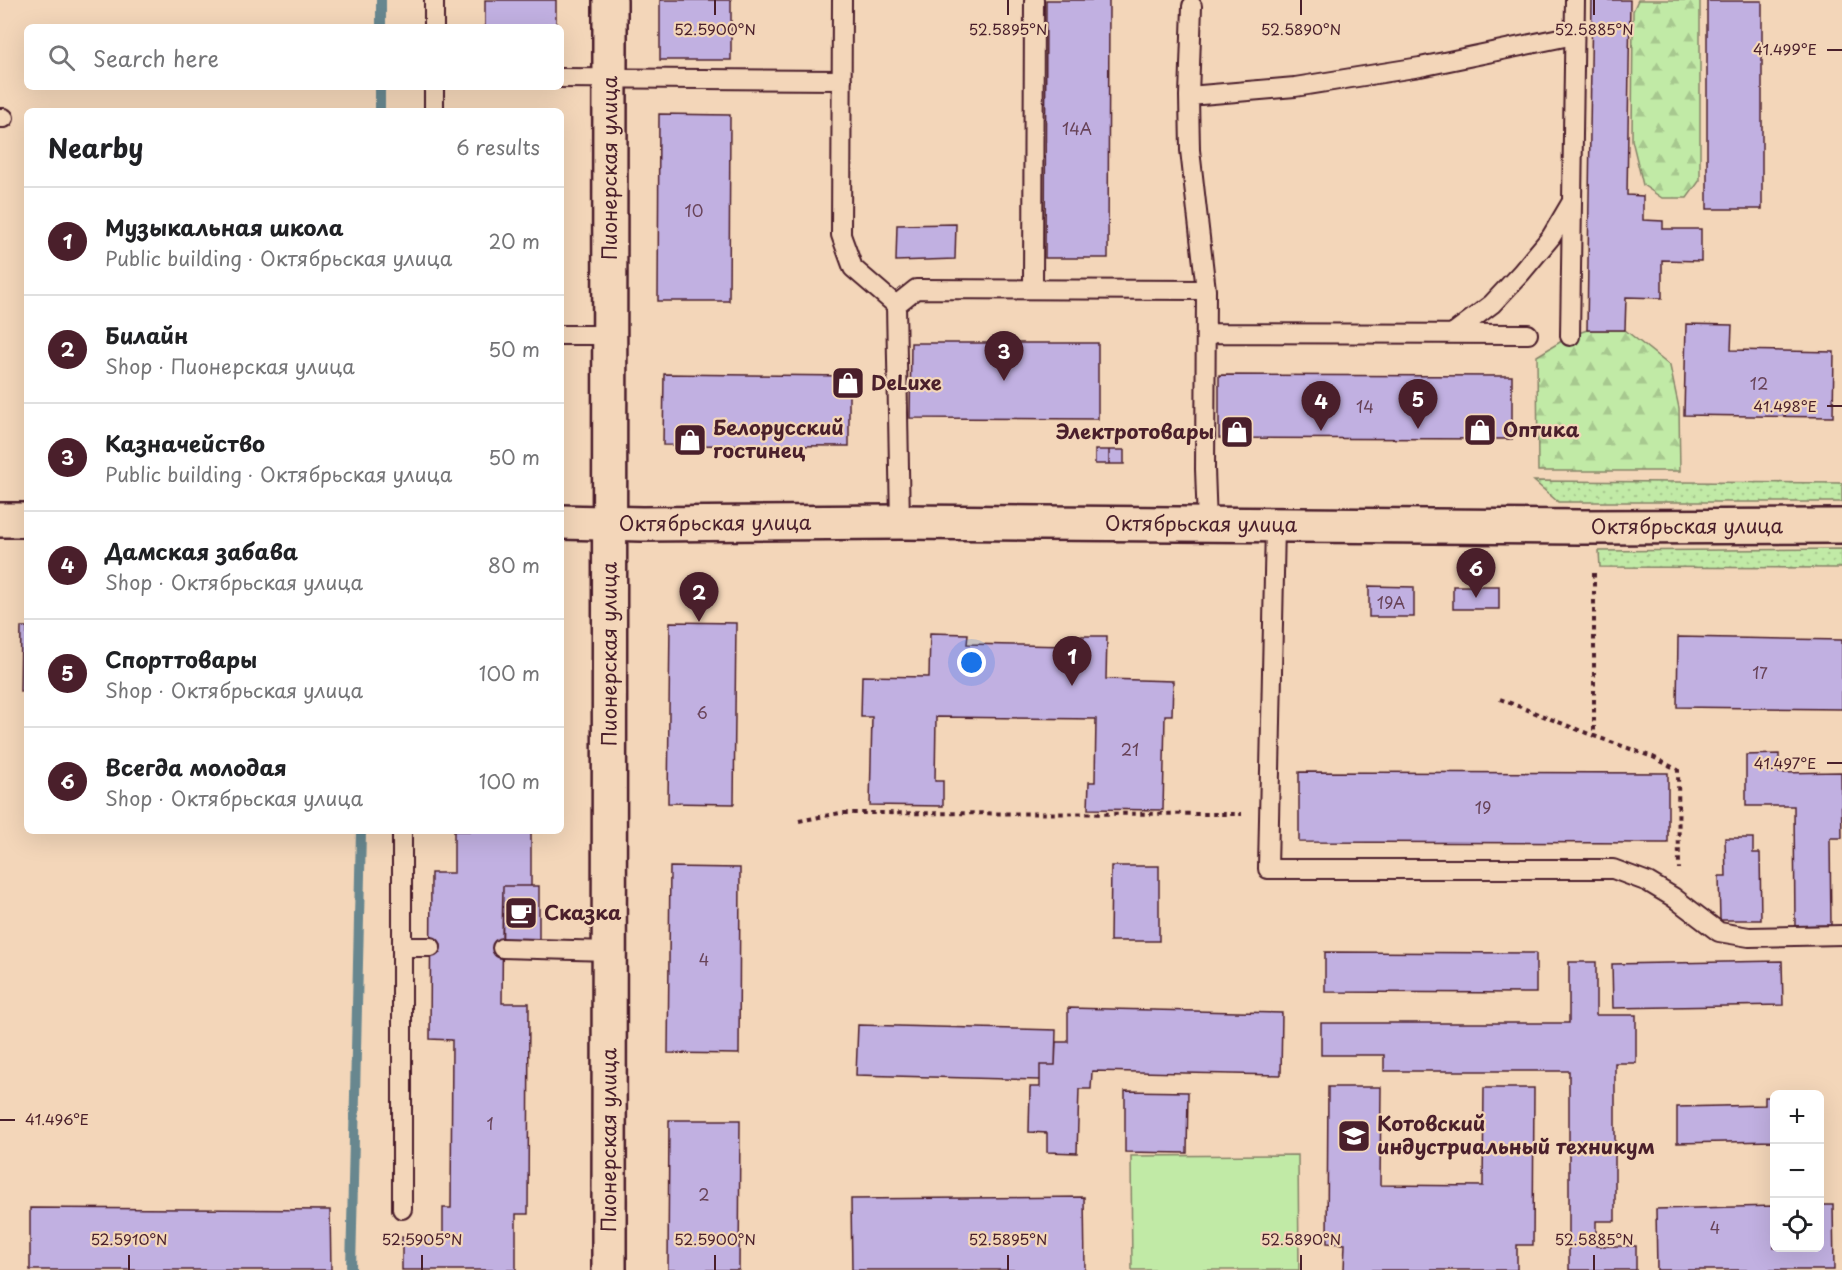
<!DOCTYPE html>
<meta charset="utf-8">
<style>
body{margin:0;font-family:"Playpen Sans",sans-serif;background:#f2f2f2;color:#202124}
.controls{position:absolute;right:18px;bottom:18px;display:grid;overflow:hidden;border-radius:9px;box-shadow:0 6px 24px #0002}
.controls button{width:54px;height:54px;display:grid;place-items:center;padding:0;border:0;border-bottom:2px solid #e0e0e0;background:#fff;color:#202124;font:30px sans-serif}
.you{position:absolute;left:972px;top:663px;width:21px;height:21px;margin:-15px;border:4px solid #fff;border-radius:50%;background:#1a73e8;box-shadow:0 0 0 9px #1a73e833}
.badge{display:grid;place-items:center;width:39px;height:39px;border-radius:50%;background:#4a1f2b;color:#fff;font-size:20px;font-weight:700}
.pin{position:absolute;translate:-50% -50px;filter:drop-shadow(0 2px 3px #0008)}
.pin::after{content:'';position:absolute;top:32px;width:21px;height:18px;background:inherit;clip-path:polygon(0 0,100% 0,50% 100%)}
.list{margin:0;padding:0;list-style:none}
h2{display:flex;justify-content:space-between;align-items:center;height:78px;margin:0;padding:0 24px;font-size:26px}
h2 small{font-size:20px;font-weight:400;color:#757577}
.list li{display:grid;grid-template-columns:39px 1fr auto;gap:18px;align-items:center;box-sizing:border-box;height:108px;padding:0 24px;border-top:2px solid #e0e0e0}
.list b{display:block;font-size:22px;white-space:nowrap}
.list p{margin:0;font-size:20px;white-space:nowrap;color:#757577}
.list em{font-size:20px;font-style:normal;color:#757577}
.icon{flex:none;width:33px;height:33px;fill:none;stroke:currentColor;stroke-width:2;stroke-linecap:round;stroke-linejoin:round}
.map{position:relative;flex:none;width:1842px;height:1270px;overflow:hidden}
.search{position:absolute;background:#fff;box-shadow:0 6px 24px #0002;left:24px;top:24px;width:540px;height:66px;display:flex;align-items:center;gap:15px;box-sizing:border-box;padding:0 21px;border-radius:9px;color:#757577;font-size:22px}
.panel{position:absolute;background:#fff;box-shadow:0 6px 24px #0002;left:24px;top:108px;width:540px;height:726px;border-radius:9px}
.map>svg:first-child{display:block}
</style>
<div class="map">
<svg width="1842" height="1270" viewBox="0 0 1842 1270">
<defs>
<pattern id="grass-dots" width="8" height="8" patternUnits="userSpaceOnUse" patternTransform="scale(1.5)"><rect width="8" height="8" fill="#c1eaa6"/><path d="M2 2h.1M6 6h.1" fill="none" stroke="#a7c88f" stroke-width="1.8" stroke-linecap="round"/></pattern>
<pattern id="forest-firs" width="22" height="20" patternUnits="userSpaceOnUse" patternTransform="scale(1.5)"><rect width="22" height="20" fill="#c1eaa6"/><path d="M5 1l3.5 6h-7zM16 11l3.5 6h-7z" fill="#a7c88f"/></pattern>
</defs>
<rect width="100%" height="100%" fill="#f3d6b9"/>
<filter id="ink" filterUnits="userSpaceOnUse"><feTurbulence type="fractalNoise" baseFrequency=".0167" numOctaves="2"/><feDisplacementMap in="SourceGraphic" scale="12" xChannelSelector="R" yChannelSelector="G"/><feConvolveMatrix kernelMatrix="1 2 1 2 8 2 1 2 1" color-interpolation-filters="sRGB"/></filter>
<g filter="url(#ink)">
<path fill="url(#grass-dots)" stroke="#868468" stroke-width="1.5" d="M1534 481 1842 483V502H1558Z
M1842 549V568L1600 567 1599 551Z"/>
<path fill="url(#forest-firs)" stroke="#868468" stroke-width="1.5" d="M1638 0H1700V180L1687 198H1662L1643 185 1632 140 1633 11Z
M1587 330H1625L1670 366 1679 408 1680 471H1538L1537 356 1570 336Z"/>
<path fill="#c1eaa6" stroke="#868468" stroke-width="1.5" d="M1298 1155 1299 1270H1132L1131 1156Z"/>
<g fill="none" stroke-linecap="round" stroke-linejoin="round">
<path stroke="#67878f" stroke-width="10" d="M381 27V0
M380 111V87
M351 1270 361 831"/>
</g>
<path fill="#c1b0e1" stroke="#4a1f2b" stroke-width="1.5" d="M485 0H556V27H485Z
M660 0H731V60H660Z
M1046 0H1109L1108 258H1045Z
M1592 0H1630L1627 195 1643 196V220L1663 221V229H1701V261L1662 260V298L1626 297 1625 330H1587Z
M1707 1H1762V209H1707Z
M659 114 730 115 729 301H658Z
M956 224 955 259 896 261 897 225Z
M1686 324 1732 325 1731 350 1834 352 1833 417 1684 415Z
M911 343H1098V419L910 418Z
M664 374 849 376V446L663 445Z
M1219 375 1512 376V439L1219 438Z
M1095 450H1109V464H1095Z
M1109 450H1124V464H1109Z
M1369 586 1414 587V617H1369Z
M1453 586H1499V609H1453Z
M670 622 736 623 734 804 668 803Z
M21 627H27V691H20Z
M930 633 968 634 967 644 1068 646V636H1107L1106 679 1173 681 1172 715H1165L1163 810 1088 809 1089 782H1095L1096 719 936 717 935 781H943V806L870 805 872 717H861L862 676 929 677Z
M1678 637 1842 640V709L1677 707Z
M1779 754V773L1841 772 1842 838H1830L1831 925 1795 926 1794 806H1746V755Z
M1299 772 1668 773V843L1299 842Z
M454 831H531V886H503L502 1003H529L528 1214H516V1270H402V1237H443V1208H451L452 1040 430 1039 431 873H454Z
M1725 838H1753V853H1760L1761 920H1720L1719 876H1726Z
M1111 866H1159V941H1110Z
M670 867 740 868 739 1054 668 1053Z
M503 886H539V939H502Z
M1325 952 1536 953V993L1325 992Z
M1782 961 1783 1005 1613 1008 1612 964Z
M1569 962H1596V1015H1636V1063H1615V1221H1596V1246H1636V1270H1569V1071H1384V1055H1321V1023H1569Z
M1068 1008 1282 1013 1281 1075 1092 1071 1091 1089H1079L1077 1153 1047 1152V1133L1029 1132 1030 1087H1040V1065H1055L1056 1042H1068Z
M858 1025 1056 1030 1055 1065H1040V1080L856 1075Z
M1328 1087H1381L1380 1185 1483 1186 1484 1088H1534L1533 1245H1517V1270H1344L1345 1244 1327 1243Z
M1125 1091 1188 1092 1187 1153 1125 1152Z
M1765 1097H1774V1141L1677 1143V1107L1765 1105Z
M669 1120H740L739 1270H668Z
M1084 1197 1085 1270H852L851 1199Z
M1820 1205H1833L1834 1270H1657L1656 1209 1774 1206V1248H1820Z
M30 1208 330 1210 331 1270H30Z"/>
<g fill="none" stroke-linecap="round" stroke-linejoin="round">
<g stroke="#4a1f2b" stroke-width="22">
<path id="service" d="M434 0V27
M842 0 841 235 853 268 896 305
M1192 6 1189 96 1190 150 1206 290 1205 469 1207 524
M561 78 842 80
M1189 96 1295 87 1420 67 1574 35
M434 111V87
M0 118H4
M1033 289 1034 0
M1206 333 1528 334
M1452 334 1492 304 1521 273 1551 237 1571 203
M561 335H610
M1570 336 1575 0
M900 522 896 305 916 289 1206 290
M1275 525 1268 869H1613L1648 882 1673 897 1719 932 1749 937 1842 935
M402 947H431
M502 948 609 951
M402 1209V831"/>
</g>
<g stroke="#4a1f2b" stroke-width="38">
<g id="tertiary">
<path d="M0 520H27"/>
<path id="s1" d="M561 522 642 524 900 522 1581 527 1842 526"/>
<path id="s2" d="M609 1270 610 0"/>
</g>
</g>
<path stroke="#4a1f2b" stroke-width="4" stroke-dasharray="4.5 4.5" stroke-linecap="butt" d="M1594 573V736L1653 757 1678 770 1679 869
M1500 699 1594 736
M799 821 840 813 1242 814"/>
<use href="#service" stroke="#f3d6b9" stroke-width="18"/>
<use href="#tertiary" stroke="#f3d6b9" stroke-width="33"/>
</g>
</g>
<path fill="none" stroke="#4a1f2b" stroke-width="2" d="M715 0V15M1008 0V15M1301 0V15M1594 0V15M1827 50H1842M1827 406H1842M1827 763H1842M0 1120H15M129 1255V1270M422 1255V1270M715 1255V1270M1008 1255V1270M1301 1255V1270M1594 1255V1270"/>
<defs>
<g id="shop-square" transform="scale(1.725)"><rect x="-9" y="-9" width="18" height="18" rx="4" fill="#4a1f2b" stroke="#f3d6b9"/><path d="M-5-2.5h2.3a2.7 3.5 0 0 1 5.4 0H5L5.5 6h-11ZM-1.5-2.5h3a1.5 2.3 0 0 0-3 0Z" fill="#fff"/></g>
<g id="cafe-square" transform="scale(1.725)"><rect x="-9" y="-9" width="18" height="18" rx="4" fill="#4a1f2b" stroke="#f3d6b9"/><path d="M-5.5-4.5H6V0H3Q3 3.5 0 3.5H-2.5Q-5.5 3.5-5.5 0ZM3-3.2v2h1.7v-2ZM-6 4.5H4V6H-6Z" fill="#fff"/></g>
<g id="university-square" transform="scale(1.725)"><rect x="-9" y="-9" width="18" height="18" rx="4" fill="#4a1f2b" stroke="#f3d6b9"/><path d="M0-5L7-2L0 1L-7-2ZM-4 1L0 2.5L4 1V4Q0 6-4 4Z" fill="#fff"/></g>
</defs>
<g fill-rule="evenodd">
<use href="#shop-square" x="848" y="383"/>
<use href="#shop-square" x="1480" y="430"/>
<use href="#shop-square" x="1237" y="432"/>
<use href="#shop-square" x="690" y="440"/>
<use href="#cafe-square" x="521" y="913"/>
<use href="#university-square" x="1354" y="1136"/>
</g>
<g text-anchor="middle" stroke-width="4.5" stroke-linejoin="round" paint-order="stroke">
<g font-size="16" fill="#684358">
<text x="1077" y="135">14А</text>
<text x="694" y="217">10</text>
<text x="1759" y="390">12</text>
<text x="1365" y="413">14</text>
<text x="1391" y="609">19А</text>
<text x="1760" y="679">17</text>
<text x="702" y="719">6</text>
<text x="1130" y="756">21</text>
<text x="1483" y="814">19</text>
<text x="704" y="966">4</text>
<text x="490" y="1130">1</text>
<text x="704" y="1201">2</text>
<text x="1715" y="1234">4</text>
</g>
<g font-size="20" fill="#4a1f2b" stroke="#f3d6b9">
<text dy="7" stroke="none"><textPath href="#s2" startOffset="1102">Пионерская улица</textPath></text>
<text dy="7" stroke="none"><textPath href="#s1" startOffset="154">Октябрьская улица</textPath></text>
<text dy="7" stroke="none"><textPath href="#s1" startOffset="640">Октябрьская улица</textPath></text>
<text dy="7" stroke="none"><textPath href="#s1" startOffset="1126">Октябрьская улица</textPath></text>
<text dy="7" stroke="none"><textPath href="#s2" startOffset="616">Пионерская улица</textPath></text>
<text dy="7" stroke="none"><textPath href="#s2" startOffset="130">Пионерская улица</textPath></text>
</g>
<g font-size="20" font-weight="bold" fill="#4a1f2b" stroke="#f3d6b9" text-anchor="start">
<text x="871" y="390">DeLuxe</text>
<text x="713" y="435">Белорусский<tspan x="713" dy="23">гостинец</tspan></text>
<text x="1503" y="437">Оптика</text>
<text x="1214" y="439" text-anchor="end">Электротовары</text>
<text x="544" y="920">Сказка</text>
<text x="1377" y="1131">Котовский<tspan x="1377" dy="23">индустриальный техникум</tspan></text>
</g>
</g>
<g font-size="15" text-anchor="middle" fill="#4a1f2b" stroke="#f3d6b9" stroke-width="4.5" stroke-linejoin="round" paint-order="stroke">
<text x="715" y="35">52.5900°N</text>
<text x="1008" y="35">52.5895°N</text>
<text x="1301" y="35">52.5890°N</text>
<text x="1594" y="35">52.5885°N</text>
<text x="1785" y="55">41.499°E</text>
<text x="1785" y="412">41.498°E</text>
<text x="1785" y="769">41.497°E</text>
<text x="57" y="1125">41.496°E</text>
<text x="129" y="1245">52.5910°N</text>
<text x="422" y="1245">52.5905°N</text>
<text x="715" y="1245">52.5900°N</text>
<text x="1008" y="1245">52.5895°N</text>
<text x="1301" y="1245">52.5890°N</text>
<text x="1594" y="1245">52.5885°N</text>
</g>
</svg>
<div class="controls">
<button>+</button>
<button>−</button>
<button><svg class="icon" aria-label="locate" viewBox="0 0 24 24"><circle cx="12" cy="12" r="6"/><path d="M12 2v4M12 18v4M2 12h4M18 12h4"/></svg></button>
</div>
<div class="you"></div>
<div class="pin badge" style="left:1072px;top:686px">1</div>
<div class="pin badge" style="left:699px;top:622px">2</div>
<div class="pin badge" style="left:1004px;top:381px">3</div>
<div class="pin badge" style="left:1321px;top:431px">4</div>
<div class="pin badge" style="left:1418px;top:429px">5</div>
<div class="pin badge" style="left:1476px;top:598px">6</div>
<div class="search"><svg class="icon" aria-label="search" viewBox="0 0 24 24"><circle cx="10" cy="10" r="6"/><path d="M15 15l6 6"/></svg>Search here</div>
<section class="panel">
<h2>Nearby<small>6 results</small></h2>
<ul class="list">
<li><span class="badge">1</span><div><b>Музыкальная школа</b><p>Public building · Октябрьская улица</p></div><em>20 m</em></li>
<li><span class="badge">2</span><div><b>Билайн</b><p>Shop · Пионерская улица</p></div><em>50 m</em></li>
<li><span class="badge">3</span><div><b>Казначейство</b><p>Public building · Октябрьская улица</p></div><em>50 m</em></li>
<li><span class="badge">4</span><div><b>Дамская забава</b><p>Shop · Октябрьская улица</p></div><em>80 m</em></li>
<li><span class="badge">5</span><div><b>Спорттовары</b><p>Shop · Октябрьская улица</p></div><em>100 m</em></li>
<li><span class="badge">6</span><div><b>Всегда молодая</b><p>Shop · Октябрьская улица</p></div><em>100 m</em></li>
</ul>
</section>
</div>
